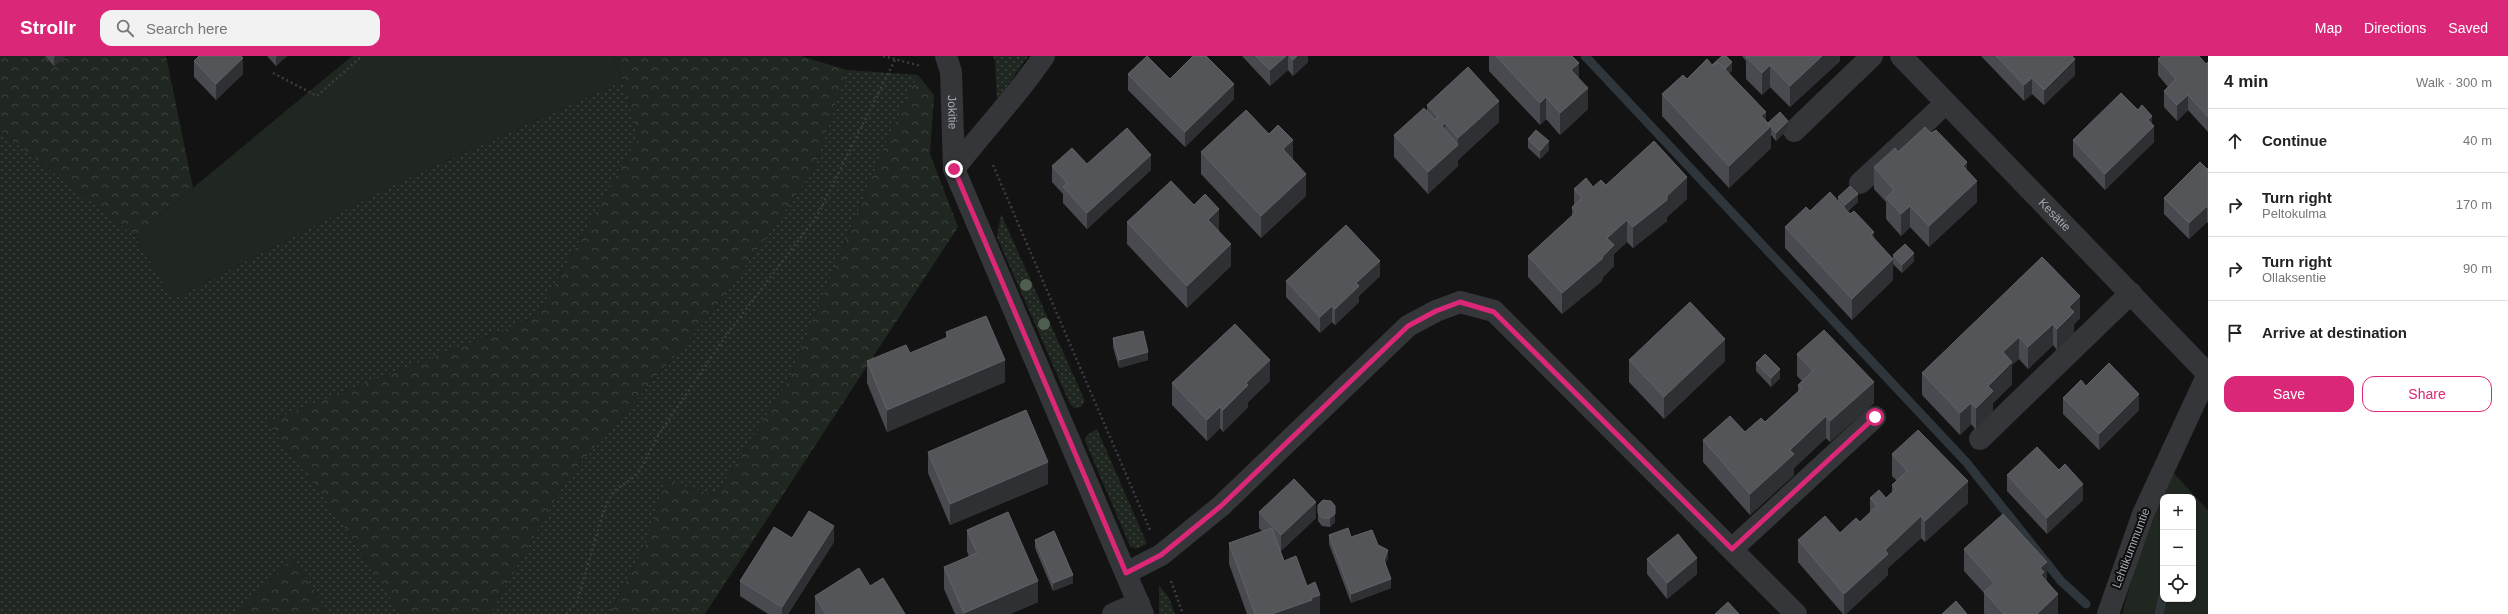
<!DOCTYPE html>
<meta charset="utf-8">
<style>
body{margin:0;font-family:Helvetica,sans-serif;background:#f2f2f2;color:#222}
.controls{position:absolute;right:12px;bottom:12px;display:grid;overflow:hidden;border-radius:8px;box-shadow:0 1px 3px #0004}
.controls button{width:36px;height:36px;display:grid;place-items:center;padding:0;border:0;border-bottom:1px solid #e0e0e0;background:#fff;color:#222;font:20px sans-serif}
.stop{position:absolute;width:12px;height:12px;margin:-9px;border:3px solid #db2777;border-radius:50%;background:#fff}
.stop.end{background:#db2777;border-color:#fff;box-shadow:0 1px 4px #0008}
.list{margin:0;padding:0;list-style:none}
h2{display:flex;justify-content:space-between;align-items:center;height:52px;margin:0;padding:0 16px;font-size:17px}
h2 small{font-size:13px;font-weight:400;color:#767676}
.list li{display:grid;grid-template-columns:26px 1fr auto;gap:12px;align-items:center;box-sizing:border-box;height:64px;padding:0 16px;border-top:1px solid #e0e0e0}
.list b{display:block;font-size:15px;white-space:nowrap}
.list p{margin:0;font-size:13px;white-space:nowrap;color:#767676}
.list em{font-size:13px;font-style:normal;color:#767676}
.actions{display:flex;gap:8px;padding:12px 16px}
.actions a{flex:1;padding:9px 0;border:1px solid #db2777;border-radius:12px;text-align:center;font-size:14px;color:#db2777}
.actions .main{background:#db2777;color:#fff}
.icon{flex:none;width:22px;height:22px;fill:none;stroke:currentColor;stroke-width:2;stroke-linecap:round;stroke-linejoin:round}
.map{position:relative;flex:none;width:2208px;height:558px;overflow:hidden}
header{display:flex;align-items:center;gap:24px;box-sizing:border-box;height:56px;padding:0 20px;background:#db2777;color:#fff}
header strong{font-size:19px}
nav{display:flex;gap:22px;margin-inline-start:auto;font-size:14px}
.search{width:280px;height:36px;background:#f2f2f2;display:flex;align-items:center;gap:10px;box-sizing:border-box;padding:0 14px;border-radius:12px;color:#767676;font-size:15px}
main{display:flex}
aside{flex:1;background:#fff}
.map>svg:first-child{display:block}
</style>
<header>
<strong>Strollr</strong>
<div class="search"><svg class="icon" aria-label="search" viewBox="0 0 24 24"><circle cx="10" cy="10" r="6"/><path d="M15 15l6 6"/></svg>Search here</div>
<nav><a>Map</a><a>Directions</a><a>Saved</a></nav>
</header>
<main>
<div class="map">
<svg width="2208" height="558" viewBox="0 0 2208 558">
<defs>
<pattern id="grass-dots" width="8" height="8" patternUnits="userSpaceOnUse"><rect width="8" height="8" fill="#202620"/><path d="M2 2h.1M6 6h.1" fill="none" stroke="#3d433e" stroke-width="1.8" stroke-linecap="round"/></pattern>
<pattern id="forest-crowns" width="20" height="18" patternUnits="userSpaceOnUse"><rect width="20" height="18" fill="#202620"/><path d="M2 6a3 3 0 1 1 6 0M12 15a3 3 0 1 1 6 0" fill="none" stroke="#3d433e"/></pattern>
</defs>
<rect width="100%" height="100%" fill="#131314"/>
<path fill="url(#grass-dots)" d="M993 0H1028L997 45 995 4Z
M847 14 918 19 888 82 789 323 716 439 665 425 646 488 609 558H490L566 424 711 258 814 114Z
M623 25 638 82 536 261 267 366 338 461 401 558H328L294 502 235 558H0V75L135 180 173 243 393 129Z
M1001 158 1085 345 1081 351 1074 352 1070 348 997 181Z
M1097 373 1147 488 1136 493 1130 490 1085 385 1087 379Z
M1159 529 1169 542 1175 558H1159Z"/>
<path fill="url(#forest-crowns)" d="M0 0H166L193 132 135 180 0 75Z
M613 0H801L847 14 814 114 711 258 566 424 490 558H401L338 461 267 366 536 261 638 82 623 25Z
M918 19 934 39 930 98 958 171 705 558H609L646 488 665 425 716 439 789 323 888 82Z
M294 502 328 558H235Z"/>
<path fill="#202620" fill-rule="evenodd" d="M352 0H613L623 25 393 129 173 243 135 180Z
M2171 414 2208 454V558H2122L2143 482ZM2163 441H2193V543H2163Z"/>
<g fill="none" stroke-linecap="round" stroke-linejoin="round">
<path stroke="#2e363c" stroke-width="9" d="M1585 0 1966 406 2061 525 2086 548
M2159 558 2163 540"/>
<path stroke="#3b3d40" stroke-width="2.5" stroke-dasharray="2 3" stroke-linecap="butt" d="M883 0 921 10
M273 17 317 40 362 0
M993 109 1150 474
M1171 525 1183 558
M566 558 577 546 604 454 613 436 638 418 659 378 728 277 817 160 895 4"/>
<g stroke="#353639" stroke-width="22">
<path id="s1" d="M946 0 951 16 954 113 1143 558"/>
<path id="s2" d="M1901 0 2208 318 2143 458 2108 558"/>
<path d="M1794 75 1872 0"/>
<path d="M954 113C983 75 1017 40 1044 0"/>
<path d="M1860 127 1946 47"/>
<path d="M1980 383 2131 237"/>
<path d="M1732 493 1875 361"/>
<path d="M1126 517 1161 499 1221 450 1408 270 1436 255 1460 246 1494 255 1796 558"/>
<path d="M1113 558 1139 547"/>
</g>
</g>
<g fill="#4f5e4f">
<circle cx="1026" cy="229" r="6"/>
<circle cx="1044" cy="268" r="6"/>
</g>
<path fill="#494a4f" d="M45 0H65L54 10Z
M267 0H287L276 10Z
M1242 0H1308V6L1293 20 1288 14 1270 30Z
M1489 0H1572L1588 53 1560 79 1546 63 1540 69 1489 15Z
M1742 0H1840V5L1790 51 1770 31 1762 39 1746 23V5Z
M1981 0H2072L2075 19 2044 49 2032 38 2024 45Z
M2158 3 2206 8 2208 6V76L2188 54 2177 65 2164 51V35L2168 31 2158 19Z
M194 5 243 18 216 44 194 21Z
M1712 9 1732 15 1729 17 1766 65 1768 67 1788 73 1776 85 1771 79V92L1729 132 1662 60V38L1687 23Z
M1128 18 1170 23 1234 43 1185 91 1128 34Z
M1427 49 1499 66 1458 104V110L1428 138 1394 101V79L1427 55Z
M2152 68 2154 86 2105 134 2073 100V84Z
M1528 83 1549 94 1540 103 1528 92Z
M1201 96 1293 104 1306 140 1261 182 1201 118Z
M1898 96 1967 115 1977 146 1929 191 1910 171 1901 180 1886 163V146L1874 133V111Z
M1087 108 1151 114 1087 173 1063 147V138L1052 126V110Z
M2208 112V167L2207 166 2189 183 2164 158V142Z
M1606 129 1687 143 1667 161V165L1633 192 1627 186 1614 198V210L1603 221 1602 225 1562 258 1528 221V200L1572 160V151L1574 149V133Z
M1838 141 1858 146 1848 155 1893 203V199L1914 205 1902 217 1893 208V224L1852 264 1785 192V171L1810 155 1838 144Z
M1127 166 1219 175 1231 210 1187 252 1127 188Z
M2042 201 2080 262 2074 268V278L2057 294 2053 289 2028 313 2019 303 2012 309V328L1993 347V357L1976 374 1971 368 1960 379 1922 339V317Z
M1380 220 1359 240V246L1335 269 1332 266 1320 277 1286 241V225Z
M946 276 1005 326 887 376 867 327V305L910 297 946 282Z
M1113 282 1148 304 1119 312 1113 291Z
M1797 298 1874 347 1830 386 1826 382 1794 412V419L1750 459 1703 406V384L1745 376 1765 366 1798 336V329L1802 325 1797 320Z
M1629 304 1725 305 1664 363 1629 326Z
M1756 307 1780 322 1771 331 1756 315Z
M1270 325 1248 346V351L1223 376 1220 372 1207 385 1172 349V327Z
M2086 330 2139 354 2099 394 2063 358V342Z
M928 396 1048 428 950 469 928 417Z
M1892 398 1968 447 1925 486 1921 482 1888 512V519L1846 558H1843L1798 506V484L1840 477 1860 466 1870 457V442H1886L1892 436V429L1897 425 1892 420Z
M2007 419 2083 444 2047 478 2007 435Z
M1318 449 1335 466 1330 471 1322 470 1318 465Z
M1259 456 1316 462 1281 495 1280 494 1284 505 1307 530 1320 558H1247L1229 508V487L1262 475 1259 472Z
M967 474 1038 546 1010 558H955L944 533V511L969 501 967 495Z
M1329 479 1351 481 1378 489 1388 502 1385 508 1391 532 1351 547 1329 488Z
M792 482 834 486 788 558H768L740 540V525Z
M1035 484 1073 527 1053 535 1035 492Z
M1964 493 2047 525 2058 558H1985L1984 557V537L1964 515Z
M1647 503 1697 518 1667 543 1647 518Z
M870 530 905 558H815V540Z"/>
<path fill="#2f3033" d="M55 0H65L54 10V2Z
M278 0H287L276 10V1Z
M1286 0H1288V14L1270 30V14Z
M1297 0H1308V6L1293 20V4Z
M1822 0H1840V5L1790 51V30Z
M243 2V18L216 44V28Z
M2075 3V19L2044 49V34Z
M1732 6V15L1720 26V18Z
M1579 7V29L1571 14Z
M1770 9V31L1762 39V17Z
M2032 22V38L2024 45V29Z
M1234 28V43L1185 91V76Z
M1588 32V53L1560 79V57Z
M2188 39V54L2177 65V49Z
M1546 41V63L1540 69V47Z
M1499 45V66L1458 104V82Z
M1766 56V75L1771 70V92L1729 132V110L1761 60Z
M2152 60V72L2154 70V86L2105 134V118L2148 64Z
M1788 65V73L1776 85V77Z
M1445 67V89L1442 70Z
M1293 84V105L1283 93Z
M1549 85V94L1540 103V95Z
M1458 89V110L1428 138V116Z
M1151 99V114L1087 173V157Z
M1967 106V128L1963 110Z
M1306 118V140L1261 182V160Z
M1687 121V143L1667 161V165L1633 192V171Z
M1977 125V146L1929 191V170Z
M1858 138V146L1845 157V149Z
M1910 150V171L1901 180V158Z
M2207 150V166L2189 183V167Z
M1219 153V175L1208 185V164Z
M1627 164V186L1614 198V210L1603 221 1602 225 1562 258V237L1607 182Z
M1874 176V198L1871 179Z
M1231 188V210L1187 252V230Z
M1914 197V205L1902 217V209Z
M1893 203V224L1852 264V243Z
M1380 205V220L1359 240V246L1335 269V253L1356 227Z
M2080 240V262L2074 268V278L2057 294V273L2069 251Z
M1332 250V266L1320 277V261Z
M2053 268V289L2028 313V291Z
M2019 281V303L2012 309V328L1993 347V357L1976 374V352L1988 330 2003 296Z
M1725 283V305L1664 363V341Z
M1148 296V304L1119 312V304Z
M1005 304V326L887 376V354Z
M1270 304V325L1248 346V351L1223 376V354L1246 327Z
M1780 313V322L1771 331V322Z
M1874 326V347L1830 386V365Z
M2139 338V354L2099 394V378Z
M1971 347V368L1960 379V357Z
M1220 351V372L1207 385V364Z
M1826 360V382L1794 412V419L1750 459V438L1790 394Z
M1048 406V428L950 469V448Z
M1968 425V447L1925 486V465Z
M2083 428V444L2047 478V462Z
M1316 446V462L1281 495V479Z
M1335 450V466L1330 471V462Z
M1921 460V482L1888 512V519L1846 558H1844V538L1885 494Z
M834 470V486L788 558H782V551Z
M1388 494V502L1384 512V504Z
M1697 502V518L1667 543V527Z
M2047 506V527L2044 530 2040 512Z
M1073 519V527L1053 535V527Z
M1391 523V532L1351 547V538Z
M1038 525V546L1010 558H964V557Z
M2058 538V558H2037Z
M1320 539V558H1272L1311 542Z"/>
<path fill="#535559" stroke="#606267" d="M199 0H241L243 2 216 28 194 5Z
M1147 0 1170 23 1193 0H1206L1234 28 1185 76 1128 18Z
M1256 0H1286L1270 14Z
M1290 0H1297L1293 4Z
M1496 0H1572L1579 7 1571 14 1588 32 1560 57 1546 41 1540 47Z
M1722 0H1726L1732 6 1725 13 1718 6 1713 10 1712 9Z
M1747 0H1822L1790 30 1770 9 1762 17 1746 1Z
M1996 0H2072L2075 3 2044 34 2032 22 2024 29Z
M2161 0H2199L2206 8 2208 6V61L2188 39 2177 49 2164 35 2176 23 2158 3Z
M1707 3 1713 10 1718 6 1766 56 1761 60 1771 70 1729 110 1662 38 1683 19 1687 23Z
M1468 11 1499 45 1458 82 1445 67 1442 70 1458 89 1428 116 1394 79 1424 52 1435 64 1438 61 1427 49Z
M2121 37 2138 54 2142 49 2152 60 2148 64 2154 70 2105 118 2073 84Z
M1246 54 1269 78 1278 69 1293 84 1283 93 1306 118 1261 160 1201 96Z
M1780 56 1788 65 1776 77 1768 67Z
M1925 71 1931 77 1936 74 1967 106 1963 110 1977 125 1929 170 1910 150 1901 158 1886 142 1894 134 1874 111 1895 92 1898 96Z
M1127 72 1151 99 1087 157 1063 131 1067 127 1052 110 1072 92 1087 108Z
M1536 74 1549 85 1540 95 1528 83Z
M1654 85 1687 121 1667 140V144L1633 171 1627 164 1607 182 1614 189 1603 200 1602 203 1562 237 1528 200 1576 156 1572 151 1582 142 1574 133 1586 122 1593 131 1601 124 1606 129Z
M2200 106 2207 113 2208 112V152L2207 150 2189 167 2164 142Z
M1171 125 1194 149 1205 138 1219 153 1208 164 1231 188 1187 230 1127 166Z
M1850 130 1858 138 1845 149 1838 141Z
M1830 136 1850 158 1854 155 1874 176 1871 179 1893 203 1852 243 1785 171 1806 151 1810 155Z
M1346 169 1380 205 1356 227 1359 230 1335 253 1332 250 1320 261 1286 225Z
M1905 188 1914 197 1902 209 1893 199Z
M2042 201 2080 240 2069 251 2074 256 2057 273 2053 268 2028 291 2019 281 2003 296 2012 306 1988 330 1993 335 1976 352 1971 347 1960 357 1922 317Z
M1690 246 1725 283 1664 341 1629 304Z
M986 260 1005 304 887 354 867 305 906 289 910 297 948 281 946 276Z
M1235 268 1270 304 1246 327 1248 329 1223 354 1220 351 1207 364 1172 327Z
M1824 274 1874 326 1830 365 1826 360 1790 394 1794 398 1750 438 1703 384 1730 360 1745 376 1761 362 1765 366 1801 333 1798 329 1813 315 1797 298Z
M1143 275 1148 296 1119 304 1113 282Z
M1765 298 1780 313 1771 322 1756 307Z
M2109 307 2139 338 2099 378 2063 342 2081 324 2086 330Z
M1026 354 1048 406 950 448 928 396Z
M1918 374 1968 425 1925 465 1921 460 1885 494 1888 498 1844 538 1798 484 1825 460 1840 477 1856 462 1860 466 1877 450 1870 442 1879 434 1886 442 1896 433 1892 429 1907 415 1892 398Z
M2037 391 2059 414 2065 408 2083 428 2047 462 2007 419Z
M1294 423 1316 446 1281 479 1259 456Z
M1323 444 1331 445 1335 450V458L1330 462H1322L1318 457V449Z
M809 455 834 470 782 551 740 525 774 471 792 482Z
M1008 456 1038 525 964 557 944 511 977 497 967 474Z
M2003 458 2047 506 2040 512 2044 516 2041 519 2058 538 2037 558H2004L1984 536 1994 527 1964 493Z
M1272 472 1284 505 1296 500 1307 530 1315 526 1320 539 1311 542 1312 544 1272 558H1255L1229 487Z
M1348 472 1351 481 1372 474 1378 489 1388 494 1384 504 1391 523 1351 538 1329 479Z
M1054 475 1073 519 1053 527 1035 484Z
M1678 478 1697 502 1667 527 1647 503Z
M859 512 870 530 883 522 905 558H826L815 540Z
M1956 545 1967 558H1942Z
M1728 546 1739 558H1715Z"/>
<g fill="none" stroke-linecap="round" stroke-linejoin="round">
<path stroke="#db2777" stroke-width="5" d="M954 113 1126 517 1161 499 1221 450 1408 270 1436 255 1460 246 1494 256 1732 493 1875 361"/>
</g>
<g text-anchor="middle" stroke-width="4" stroke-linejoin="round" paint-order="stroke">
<g font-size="12" fill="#a6abb3" stroke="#0e0e0f">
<text dy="4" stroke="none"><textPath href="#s1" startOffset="57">Jokitie</textPath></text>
<text dy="4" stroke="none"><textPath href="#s2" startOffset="221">Kesätie</textPath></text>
<text transform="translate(2131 492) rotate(-69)" y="4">Lehtikummuntie</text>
</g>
</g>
</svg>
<div class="controls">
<button>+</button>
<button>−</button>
<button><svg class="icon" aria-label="locate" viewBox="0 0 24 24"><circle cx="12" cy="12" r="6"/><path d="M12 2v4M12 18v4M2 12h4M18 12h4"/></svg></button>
</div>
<div class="stop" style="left:1875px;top:361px"></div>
<div class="stop end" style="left:954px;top:113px"></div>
</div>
<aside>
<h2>4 min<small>Walk · 300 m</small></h2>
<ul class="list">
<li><svg class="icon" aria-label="ahead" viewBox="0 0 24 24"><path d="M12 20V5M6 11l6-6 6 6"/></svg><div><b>Continue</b></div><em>40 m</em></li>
<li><svg class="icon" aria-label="right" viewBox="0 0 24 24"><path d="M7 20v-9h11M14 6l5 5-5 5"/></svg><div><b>Turn right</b><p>Peltokulma</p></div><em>170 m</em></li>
<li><svg class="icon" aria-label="right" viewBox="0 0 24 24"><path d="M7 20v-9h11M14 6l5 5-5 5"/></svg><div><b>Turn right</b><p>Ollaksentie</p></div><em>90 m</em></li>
<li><svg class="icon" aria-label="arrive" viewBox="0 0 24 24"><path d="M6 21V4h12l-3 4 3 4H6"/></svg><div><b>Arrive at destination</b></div></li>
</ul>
<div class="actions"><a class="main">Save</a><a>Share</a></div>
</aside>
</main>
